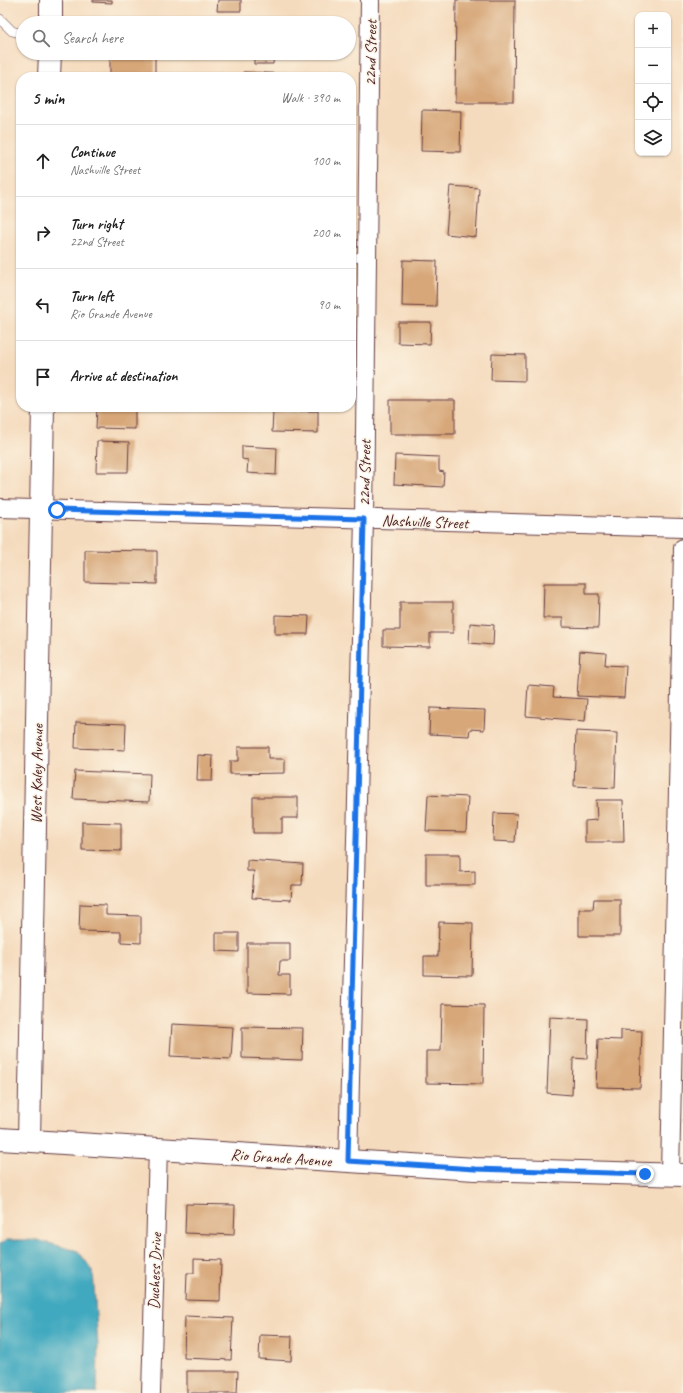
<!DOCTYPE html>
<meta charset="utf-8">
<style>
body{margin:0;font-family:Caveat,sans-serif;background:#f6f6f6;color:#222}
.controls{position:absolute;right:12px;top:12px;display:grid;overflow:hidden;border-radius:8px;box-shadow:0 1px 3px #0004}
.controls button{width:36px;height:36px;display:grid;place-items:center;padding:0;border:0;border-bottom:1px solid #e0e0e0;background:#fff;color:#222;font:20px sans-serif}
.stop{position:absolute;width:12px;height:12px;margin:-9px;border:3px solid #1a73e8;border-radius:50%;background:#fff}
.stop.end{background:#1a73e8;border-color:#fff;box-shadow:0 1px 4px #0008}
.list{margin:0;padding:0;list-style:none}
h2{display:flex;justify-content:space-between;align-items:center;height:52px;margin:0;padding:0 16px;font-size:17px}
h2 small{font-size:13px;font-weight:400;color:#767676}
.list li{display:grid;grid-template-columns:26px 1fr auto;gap:12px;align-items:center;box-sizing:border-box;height:72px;padding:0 16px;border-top:1px solid #e0e0e0}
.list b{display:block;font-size:15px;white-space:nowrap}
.list p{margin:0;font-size:13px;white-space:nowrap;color:#767676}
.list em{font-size:13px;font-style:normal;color:#767676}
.icon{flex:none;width:22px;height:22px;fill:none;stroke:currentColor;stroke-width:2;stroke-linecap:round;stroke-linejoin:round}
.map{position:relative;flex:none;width:683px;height:1393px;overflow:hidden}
.search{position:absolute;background:#fff;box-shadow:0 1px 3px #0004;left:16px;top:16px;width:340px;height:44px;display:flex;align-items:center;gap:10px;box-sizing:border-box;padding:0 14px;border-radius:22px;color:#767676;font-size:15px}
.panel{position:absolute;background:#fff;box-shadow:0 1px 3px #0004;left:16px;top:72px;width:340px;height:340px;border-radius:16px}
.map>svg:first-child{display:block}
</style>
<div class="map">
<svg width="683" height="1393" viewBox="0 0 683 1393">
<rect width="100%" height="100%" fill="#fcf5e5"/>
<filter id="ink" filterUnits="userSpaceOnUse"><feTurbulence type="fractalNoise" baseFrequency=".025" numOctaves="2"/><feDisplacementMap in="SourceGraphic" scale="8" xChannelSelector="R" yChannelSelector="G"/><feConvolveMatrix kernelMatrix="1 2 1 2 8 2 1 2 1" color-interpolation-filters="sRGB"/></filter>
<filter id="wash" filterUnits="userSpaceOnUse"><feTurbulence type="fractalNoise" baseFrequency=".012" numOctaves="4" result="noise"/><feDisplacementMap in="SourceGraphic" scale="16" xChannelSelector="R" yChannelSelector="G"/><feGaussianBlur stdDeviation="0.9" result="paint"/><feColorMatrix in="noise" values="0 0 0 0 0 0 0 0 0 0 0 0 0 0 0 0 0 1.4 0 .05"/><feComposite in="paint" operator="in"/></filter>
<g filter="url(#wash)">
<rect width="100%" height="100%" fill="#f5dbbe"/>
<path fill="#3fa9bf" stroke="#446475" d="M6 1240H37L78 1251 93 1271 98 1346 97 1393H0V1245Z"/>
<g id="blocks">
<path fill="#d7a779" d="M93 0H112V3L93 2Z
M218 0H241V11H217Z
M456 0H515L514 102H455Z
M254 53H274L273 64H254Z
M110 56H155V77H110Z
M243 72 287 74V77H243Z
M422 110 461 111 460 152 421 151Z
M450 186 479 188 476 237 446 234Z
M403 260 437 261 436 307 402 306Z
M398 322H431L430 344 398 343Z
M492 354 525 355V381L491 380Z
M390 400H455V434H390Z
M97 407H135V429L96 428Z
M273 411H318V433L272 432Z
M97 441 129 442 128 472H96Z
M242 446 277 448 276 475 247 473 248 460 242 459Z
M395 455 439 457V471L444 472 443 487 394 484Z
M85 550 157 551V584L85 582Z
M544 583H586V594H599L598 628 563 627V618H543Z
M400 602H453V633H430V647L383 646V630H400Z
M275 615 309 616 308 634H275Z
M470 623 494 625 493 645 469 643Z
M580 651 606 653 605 665 626 666 624 698 577 696Z
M528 685 554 687 553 697 587 699 585 721 526 716Z
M430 708 485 710 484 730 470 729 469 736 429 734Z
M76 722 126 724 125 750 75 748Z
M576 731 617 733 615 788 574 786Z
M238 747H268V759H285V773L230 774V761H238Z
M198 755 213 756 212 781H197Z
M75 771 150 774 149 802 73 799Z
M428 795 468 797 466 832 426 831Z
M253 797H298V818H282V833H253Z
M596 800H623L624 842H585V821L597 820Z
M494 813 517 814 515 842 493 841Z
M82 822 121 823V851L82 850Z
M426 854H460V872L475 871V885H426Z
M247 860 303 864 302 885H292L291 900 252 898 254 871H247Z
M594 899H620V936H579V909H593Z
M80 904 106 905V915L141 916V943L121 942V932L79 931Z
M439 922 473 923 472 976 424 975V956H438Z
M216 933H239V952L216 951Z
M247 943H290V961H280L279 975H290V994L247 993Z
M442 1004 484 1005 483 1084 426 1083V1051H441Z
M550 1017 588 1019 587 1059 573 1058 572 1095 547 1093Z
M172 1024 233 1027 231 1059 170 1056Z
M242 1027 303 1028 302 1060 242 1058Z
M621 1030 642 1031 640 1088 596 1087 598 1039 621 1040Z
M186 1204 235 1205 234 1235 185 1233Z
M194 1259 221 1260 220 1301 186 1300 187 1273H194Z
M185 1316 233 1318 231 1360 184 1358Z
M260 1335 292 1336 291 1361 259 1359Z
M187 1371H238L237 1393H187Z"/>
</g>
</g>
<g filter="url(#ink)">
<use href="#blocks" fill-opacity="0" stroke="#643b41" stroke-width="1"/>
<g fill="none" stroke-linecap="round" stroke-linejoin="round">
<g stroke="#643b41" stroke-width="10">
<path id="service" d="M0 19 12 31 23 34
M351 259 367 255"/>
</g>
<g stroke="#643b41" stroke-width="20">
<path id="minor" d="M0 508 683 528
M348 1161 364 519 370 0
M670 1175 683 548
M151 1393 158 1148"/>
</g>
<g stroke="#643b41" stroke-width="24">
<path id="tertiary" d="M51 23V0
M49 77 50 53
M0 1139 475 1169 683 1175
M29 1140 43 407"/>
</g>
<use href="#service" stroke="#fff" stroke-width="9"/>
<use href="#minor" stroke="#fff" stroke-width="18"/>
<use href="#tertiary" stroke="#fff" stroke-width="22"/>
</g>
</g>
<g fill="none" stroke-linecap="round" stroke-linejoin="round" filter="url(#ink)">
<path stroke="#1a73e8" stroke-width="5" d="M57 510 364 519 348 1161 475 1169 645 1174"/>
</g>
<g text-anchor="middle" stroke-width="3" stroke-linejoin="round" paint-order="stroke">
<g font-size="16" fill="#4a1f2b" stroke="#fcf5e5">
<text transform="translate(370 53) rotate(-89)" y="6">22nd Street</text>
<text transform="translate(364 473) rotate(-89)" y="6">22nd Street</text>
<text transform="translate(425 521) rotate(2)" y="6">Nashville Street</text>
<text transform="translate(36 774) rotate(-89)" y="6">West Kaley Avenue</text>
<text transform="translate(281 1157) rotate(4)" y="6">Rio Grande Avenue</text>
<text transform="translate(154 1271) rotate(-88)" y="6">Duchess Drive</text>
</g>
</g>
</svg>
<div class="controls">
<button>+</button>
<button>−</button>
<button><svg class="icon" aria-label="locate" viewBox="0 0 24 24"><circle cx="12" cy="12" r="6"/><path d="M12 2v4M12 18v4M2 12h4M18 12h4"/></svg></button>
<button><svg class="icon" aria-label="layers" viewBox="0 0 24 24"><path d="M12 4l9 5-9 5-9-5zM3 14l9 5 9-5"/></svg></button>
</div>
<div class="stop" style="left:57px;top:510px"></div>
<div class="stop end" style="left:645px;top:1174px"></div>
<div class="search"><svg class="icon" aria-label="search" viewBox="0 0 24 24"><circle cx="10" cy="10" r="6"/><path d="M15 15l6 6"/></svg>Search here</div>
<section class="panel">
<h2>5 min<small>Walk · 390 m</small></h2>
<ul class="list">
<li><svg class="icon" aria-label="ahead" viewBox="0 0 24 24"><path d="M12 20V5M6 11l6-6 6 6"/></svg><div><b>Continue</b><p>Nashville Street</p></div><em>100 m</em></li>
<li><svg class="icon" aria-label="right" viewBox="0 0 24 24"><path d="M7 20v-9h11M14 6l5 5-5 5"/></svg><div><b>Turn right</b><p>22nd Street</p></div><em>200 m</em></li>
<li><svg class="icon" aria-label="left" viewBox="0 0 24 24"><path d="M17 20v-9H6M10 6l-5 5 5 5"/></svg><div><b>Turn left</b><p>Rio Grande Avenue</p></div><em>90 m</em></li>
<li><svg class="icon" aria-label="arrive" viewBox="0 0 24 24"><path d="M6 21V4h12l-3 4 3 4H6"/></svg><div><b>Arrive at destination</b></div></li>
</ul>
</section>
</div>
